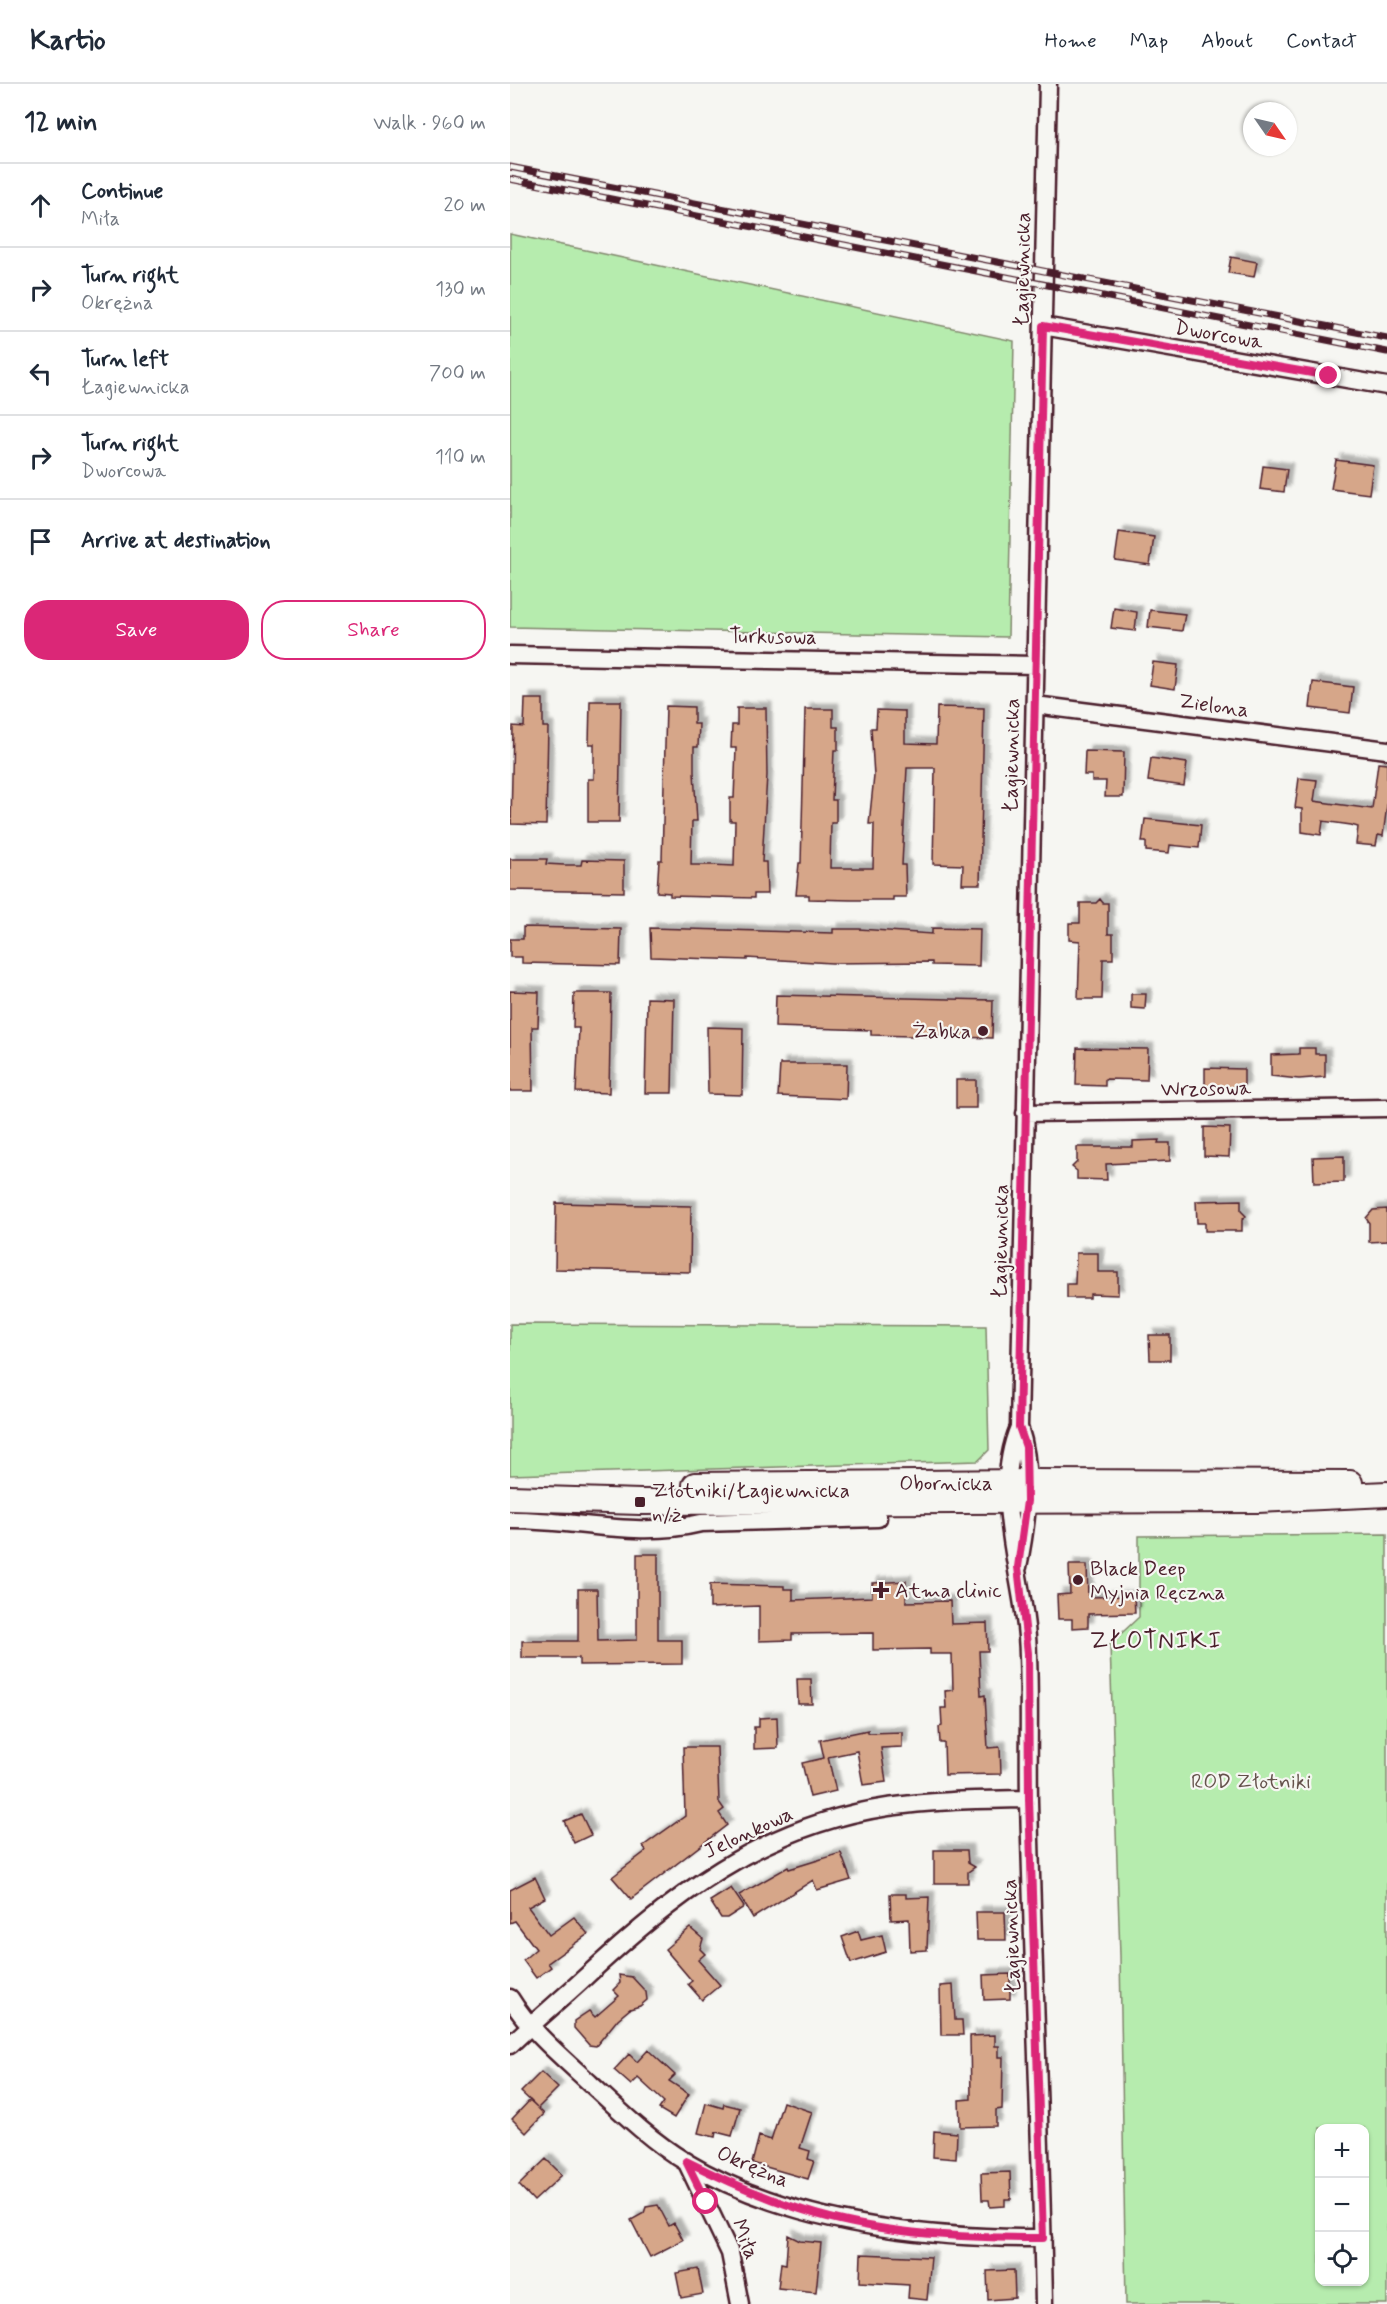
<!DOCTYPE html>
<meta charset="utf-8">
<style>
body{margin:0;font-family:Mynerve,sans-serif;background:#f6f6f7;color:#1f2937}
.controls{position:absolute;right:18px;bottom:18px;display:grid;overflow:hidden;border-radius:12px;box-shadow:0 2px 4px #0004}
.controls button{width:54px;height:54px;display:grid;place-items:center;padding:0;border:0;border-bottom:2px solid #e0e1e3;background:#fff;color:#1f2937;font:30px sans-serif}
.compass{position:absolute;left:733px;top:18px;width:54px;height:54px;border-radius:50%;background:#fff;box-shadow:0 2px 4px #0004;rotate:124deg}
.stop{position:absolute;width:18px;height:18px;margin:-14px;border:4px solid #db2777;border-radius:50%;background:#fff}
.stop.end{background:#db2777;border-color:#fff;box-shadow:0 2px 6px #0008}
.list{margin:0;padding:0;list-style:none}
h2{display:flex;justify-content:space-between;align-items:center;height:78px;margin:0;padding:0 24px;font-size:26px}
h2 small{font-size:20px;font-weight:400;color:#747a83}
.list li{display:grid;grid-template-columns:39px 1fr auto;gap:18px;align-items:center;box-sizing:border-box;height:84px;padding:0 24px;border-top:2px solid #e0e1e3}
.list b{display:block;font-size:22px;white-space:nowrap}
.list p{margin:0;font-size:20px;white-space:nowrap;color:#747a83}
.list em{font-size:20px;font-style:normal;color:#747a83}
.actions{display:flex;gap:12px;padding:18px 24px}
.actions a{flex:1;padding:14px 0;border:2px solid #db2777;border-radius:24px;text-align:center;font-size:21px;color:#db2777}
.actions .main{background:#db2777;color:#fff}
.icon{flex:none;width:33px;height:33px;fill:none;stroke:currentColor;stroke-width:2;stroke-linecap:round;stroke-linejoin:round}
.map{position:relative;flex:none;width:877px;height:2220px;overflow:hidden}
header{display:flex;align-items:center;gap:36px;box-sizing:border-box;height:84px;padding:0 30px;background:#fff;border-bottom:2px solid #e0e1e3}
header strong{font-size:28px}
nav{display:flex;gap:33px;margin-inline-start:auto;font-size:21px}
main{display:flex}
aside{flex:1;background:#fff}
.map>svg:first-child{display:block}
</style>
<header>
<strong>Kartio</strong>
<nav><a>Home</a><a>Map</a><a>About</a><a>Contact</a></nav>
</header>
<main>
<aside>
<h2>12 min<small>Walk · 960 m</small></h2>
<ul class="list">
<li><svg class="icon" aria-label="ahead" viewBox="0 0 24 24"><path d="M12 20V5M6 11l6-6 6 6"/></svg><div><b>Continue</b><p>Miła</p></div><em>20 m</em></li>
<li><svg class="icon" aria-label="right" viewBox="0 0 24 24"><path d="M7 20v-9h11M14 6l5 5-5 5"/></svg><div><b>Turn right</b><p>Okrężna</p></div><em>130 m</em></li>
<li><svg class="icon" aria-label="left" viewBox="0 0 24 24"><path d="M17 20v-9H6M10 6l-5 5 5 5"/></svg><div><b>Turn left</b><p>Łagiewnicka</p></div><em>700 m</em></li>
<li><svg class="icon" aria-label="right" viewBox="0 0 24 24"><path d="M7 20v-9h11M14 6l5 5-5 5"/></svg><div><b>Turn right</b><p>Dworcowa</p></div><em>110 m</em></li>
<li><svg class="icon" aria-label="arrive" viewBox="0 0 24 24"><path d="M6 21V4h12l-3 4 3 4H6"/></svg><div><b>Arrive at destination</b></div></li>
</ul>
<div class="actions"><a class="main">Save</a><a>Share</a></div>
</aside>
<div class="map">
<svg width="877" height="2220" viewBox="0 0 877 2220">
<defs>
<filter id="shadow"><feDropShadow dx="5.5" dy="-5.5" stdDeviation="1.5" flood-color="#0004"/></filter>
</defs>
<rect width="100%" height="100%" fill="#f6f6f2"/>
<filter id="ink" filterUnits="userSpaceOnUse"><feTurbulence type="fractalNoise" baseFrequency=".0167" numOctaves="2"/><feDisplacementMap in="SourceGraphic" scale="12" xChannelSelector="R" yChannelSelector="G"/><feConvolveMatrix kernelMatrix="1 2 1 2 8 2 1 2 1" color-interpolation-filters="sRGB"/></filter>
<g filter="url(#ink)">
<path fill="#b6ecae" stroke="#80866c" stroke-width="1.5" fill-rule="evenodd" d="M0 150 504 257 498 553 0 543Z
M0 1240 476 1242 479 1366 468 1377 0 1391Z
M877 1450V2220H616L610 1871 600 1560 629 1533V1452ZM810 2044H854V2198H810Z"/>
<path fill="#d6a689" stroke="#4a1f2b" stroke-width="1.5" filter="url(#shadow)" d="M721 173 747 178 744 193 718 189Z
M826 376 863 381 859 410 821 405Z
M753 382 777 385 774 408 750 405Z
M609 448 644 453 640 481 605 476Z
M604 524 627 528 625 547 601 544Z
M640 526 675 530 672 547 638 543Z
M643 578 668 581 665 605 640 601Z
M803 598 843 603 840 629 800 624Z
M15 615H33V643H38L36 741 1 740 3 642 14 643Z
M80 617H111L109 738H78V695H84V660H79Z
M156 622 184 623V640H189L188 663H184V688L187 737H182L181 781H202L224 782 225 737H220V714H224L226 664H221L222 641H227V624H256L257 691 252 778H256L257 810H244V814L160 812V809L147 808 149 776H152Z
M427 623 474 624 470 800H452L453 781 423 780 425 684H397L392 781H395L396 813H383V816H341L299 815V811H286L289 779H291L295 625H323V643H328V666H324L322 716H326V739H321L320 784H363L364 740H359L364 692 361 644H366L367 626 395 627V659L426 660Z
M575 667 614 668 613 713H595L596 697H582V691H574Z
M641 674 677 679 674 702 638 697Z
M868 679 877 680V721L873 752 868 751 866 762 846 760 848 743 841 741 813 737 811 751 792 748V725L785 724 789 694 807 696 804 717 862 725Z
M635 735 691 741 689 764 660 761 659 769 636 767V758H632Z
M0 775H37L36 780 54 781H71L72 776 114 777V808L0 806Z
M590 815 593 819H598V850H603V875H593L592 915H568L570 857 559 856V839H570V819H586Z
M13 843 111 845 110 881 12 879V873H0V855H13Z
M140 844 323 849V845H349L422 850V844L470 845 469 882 422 881V878L322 879 237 874V876L141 873Z
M0 907 29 908 28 943H22L23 1007H0Z
M64 909H101L99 1009 66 1008 69 944H63Z
M621 910H636L635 925 621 924Z
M266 911 483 916 482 954 361 951V946L265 943Z
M137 914 164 915 162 1009H135Z
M197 943 233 944 232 1011 198 1010Z
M567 964 638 965 637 996 595 995V1002L566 1001Z
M789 964H805V970H815V993L789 995 761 992V971L789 970Z
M270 980H337L336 1015 268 1012Z
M695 984 734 985V1005H695Z
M446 996H466V1024H446Z
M694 1043 720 1044 719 1073 694 1072Z
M649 1056 648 1059H660V1077L596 1080 597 1096 567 1095V1087L562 1083 567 1078V1063H623V1057Z
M834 1072V1098L804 1099 803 1073Z
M731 1116V1127L736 1132 732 1136V1147H695V1139H687L686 1117Z
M46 1119 181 1122 180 1188 45 1185Z
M877 1125V1157L859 1158V1139L856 1134 863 1126Z
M566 1169H588V1188H608V1211L580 1210V1214H557V1200H565Z
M639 1251H660V1276H640Z
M127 1470H148V1556H172V1580L69 1581V1574H12V1557H68V1505H87L88 1557 127 1556Z
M559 1481H577L578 1513 624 1512 625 1529 578 1530V1543L562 1544V1535H548L547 1511 560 1510Z
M396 1497V1518L440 1517 441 1540 477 1539 478 1567H469L471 1612 475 1611 478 1664 490 1663 491 1690 435 1691 434 1659H430L429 1643 432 1642 431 1624H436L435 1607 443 1606 442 1570H420V1565L363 1566V1549L282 1550V1556L249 1557V1522L200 1524V1500L274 1502V1505H283V1516L362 1513V1499Z
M287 1595H301L302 1620H288Z
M267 1633 268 1664 244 1665V1643H249V1634Z
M358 1646V1649L392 1648V1663L371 1664 376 1698 353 1701 347 1667 318 1673 326 1707 300 1713 292 1679 314 1674 310 1656Z
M173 1663H207L209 1718 214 1725 209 1729 217 1741 121 1815 102 1793 136 1767 133 1762 175 1732Z
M71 1730 81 1751 64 1759 54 1737Z
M424 1766H457L458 1779 465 1783 458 1788V1799H424Z
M331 1769 341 1796 307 1806 303 1796 243 1834 229 1811 278 1783 279 1785Z
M25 1793 35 1814 18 1823 39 1851 64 1833 78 1850 38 1879 41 1883 26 1894 13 1876 26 1865 5 1837 0 1839V1806Z
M221 1804 234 1823 217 1834H211L200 1817Z
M380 1810H396V1814L419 1813 417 1866 400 1867 399 1835 381 1836Z
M466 1828H495L496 1856H467Z
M180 1844 193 1855 190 1865 195 1870 188 1876 210 1901 192 1916 178 1900 182 1897 155 1865Z
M348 1847 351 1856 372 1851 376 1868 341 1879 332 1853Z
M500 1890V1915L474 1916 473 1891Z
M109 1891 122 1893 136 1908 137 1916 130 1922 120 1925 108 1935 86 1962 79 1961 64 1944V1937L79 1927 85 1933 109 1912 103 1906 110 1899Z
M443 1901 445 1936H452L453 1951H431L430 1902Z
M485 1951V1962H489V1973H493L492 2025 486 2026V2042L450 2043 449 2016 461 2015 460 1952Z
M138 1966 165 1991 159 1997 179 2010 164 2034 149 2025 154 2018 128 1994 121 2001 104 1986 119 1970 127 1978Z
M31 1988 48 2004 28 2024 34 2030 16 2049 2 2035 20 2016 27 2023 11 2008Z
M273 2018 302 2028 290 2064 300 2067 298 2075 304 2077 298 2095 242 2079 249 2052 261 2056Z
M196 2019 213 2024 214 2020 230 2024 222 2052 206 2048 205 2053 188 2049Z
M424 2047 447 2049 446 2075 423 2073Z
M36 2075 52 2091 24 2117 9 2101Z
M500 2088 501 2115H495V2122L480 2123 479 2116H472L471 2089Z
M148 2121 159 2142 164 2139 173 2156 140 2173 121 2136 134 2129 136 2123Z
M278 2151 290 2157 311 2159 306 2208 268 2204 271 2179 276 2180Z
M351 2170 421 2173 417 2216 398 2214 399 2201 350 2198Z
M188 2185 193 2210 171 2214 166 2189Z
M504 2186 505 2214 478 2216 477 2187Z"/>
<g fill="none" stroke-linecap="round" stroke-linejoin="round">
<g stroke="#4a1f2b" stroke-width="21">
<path id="street" d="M533 242 877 302
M0 571 525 581
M525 621 877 666
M515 1029 877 1024
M509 1343C479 1415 517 1497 518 1572 520 1620 518 1668 519 1717 523 1884 531 2052 534 2220
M0 1436C65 1435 126 1455 191 1439L368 1434
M508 1483C517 1438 524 1387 509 1343L538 0
M0 1914C20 1947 53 1974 81 2000 110 2027 141 2057 176 2078 280 2140 414 2155 533 2154
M0 1961C23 1939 47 1919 71 1897 163 1812 250 1742 378 1723 425 1716 472 1716 519 1715
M176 2077 220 2169 230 2220"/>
</g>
<g stroke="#4a1f2b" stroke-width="28">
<path id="secondary" d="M185 1401 517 1398 840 1399
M0 1414 130 1418 748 1416 877 1410"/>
</g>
<use href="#street" stroke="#f6f6f2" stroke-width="16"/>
<use href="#secondary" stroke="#f6f6f2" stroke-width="24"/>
<g stroke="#4a1f2b" stroke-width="7">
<path id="rail" d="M0 83 877 254
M0 95 877 268"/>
</g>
<use href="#rail" stroke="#f6f6f2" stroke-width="4.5" stroke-dasharray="14" stroke-linecap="butt"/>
</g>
</g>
<g fill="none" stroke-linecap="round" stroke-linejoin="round" filter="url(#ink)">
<path stroke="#db2777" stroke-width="8" d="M196 2118 176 2077C218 2098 261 2117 306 2130 379 2151 458 2154 533 2154L519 1715 518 1569 508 1483 517 1417 516 1363 509 1343 533 242 819 292"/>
</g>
<g fill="#4a1f2b" stroke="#f6f6f2" stroke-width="2">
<circle cx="473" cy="947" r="6"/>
<rect x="124" y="1412" width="12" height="12" rx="3"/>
<circle cx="568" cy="1496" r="6"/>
<path d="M368 1497h6v6h6v6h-6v6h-6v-6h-6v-6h6z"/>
</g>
<g text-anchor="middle" stroke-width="4.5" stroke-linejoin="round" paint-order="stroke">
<g font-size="21" fill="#4a1f2b" stroke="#f6f6f2">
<text transform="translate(512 185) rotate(-89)" y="7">Łagiewnicka</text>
<text transform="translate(709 250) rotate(10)" y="7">Dworcowa</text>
<text transform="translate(263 552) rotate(1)" y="7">Turkusowa</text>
<text transform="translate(704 621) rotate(8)" y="7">Zielona</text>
<text transform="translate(501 671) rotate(-89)" y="7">Łagiewnicka</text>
<text transform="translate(696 1004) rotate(-1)" y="7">Wrzosowa</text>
<text transform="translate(490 1157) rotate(-89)" y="7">Łagiewnicka</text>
<text x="436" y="1406">Obornicka</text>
<text transform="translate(238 1748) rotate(-25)" y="7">Jelonkowa</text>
<text transform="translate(501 1852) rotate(-92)" y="7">Łagiewnicka</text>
<text transform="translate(243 2082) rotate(23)" y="7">Okrężna</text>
<text transform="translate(236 2155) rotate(69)" y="7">Miła</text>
</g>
<g font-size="21" fill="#4a1f2b" stroke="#f6f6f2" text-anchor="start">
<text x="461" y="954" text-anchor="end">Żabka</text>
<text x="142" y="1413">Złotniki/Łagiewnicka<tspan x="142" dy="24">n/ż</tspan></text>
<text x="580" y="1491">Black Deep<tspan x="580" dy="24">Myjnia Ręczna</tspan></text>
<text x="385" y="1513">Atma clinic</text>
</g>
<g font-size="21" fill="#65524c" stroke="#f6f6f2">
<text x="741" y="1704">ROD Złotniki</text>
</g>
<g font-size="24" letter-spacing="1.5" fill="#4a1f2b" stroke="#f6f6f2">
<text x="646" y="1564">ZŁOTNIKI</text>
</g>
</g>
</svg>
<div class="controls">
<button>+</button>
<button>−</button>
<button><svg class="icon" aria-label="locate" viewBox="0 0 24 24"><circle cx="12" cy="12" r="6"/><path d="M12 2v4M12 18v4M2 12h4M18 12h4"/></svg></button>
</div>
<svg class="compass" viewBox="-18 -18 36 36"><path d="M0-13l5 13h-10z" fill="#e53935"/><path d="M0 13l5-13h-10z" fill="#747a83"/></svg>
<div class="stop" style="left:196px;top:2118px"></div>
<div class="stop end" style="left:819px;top:292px"></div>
</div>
</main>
